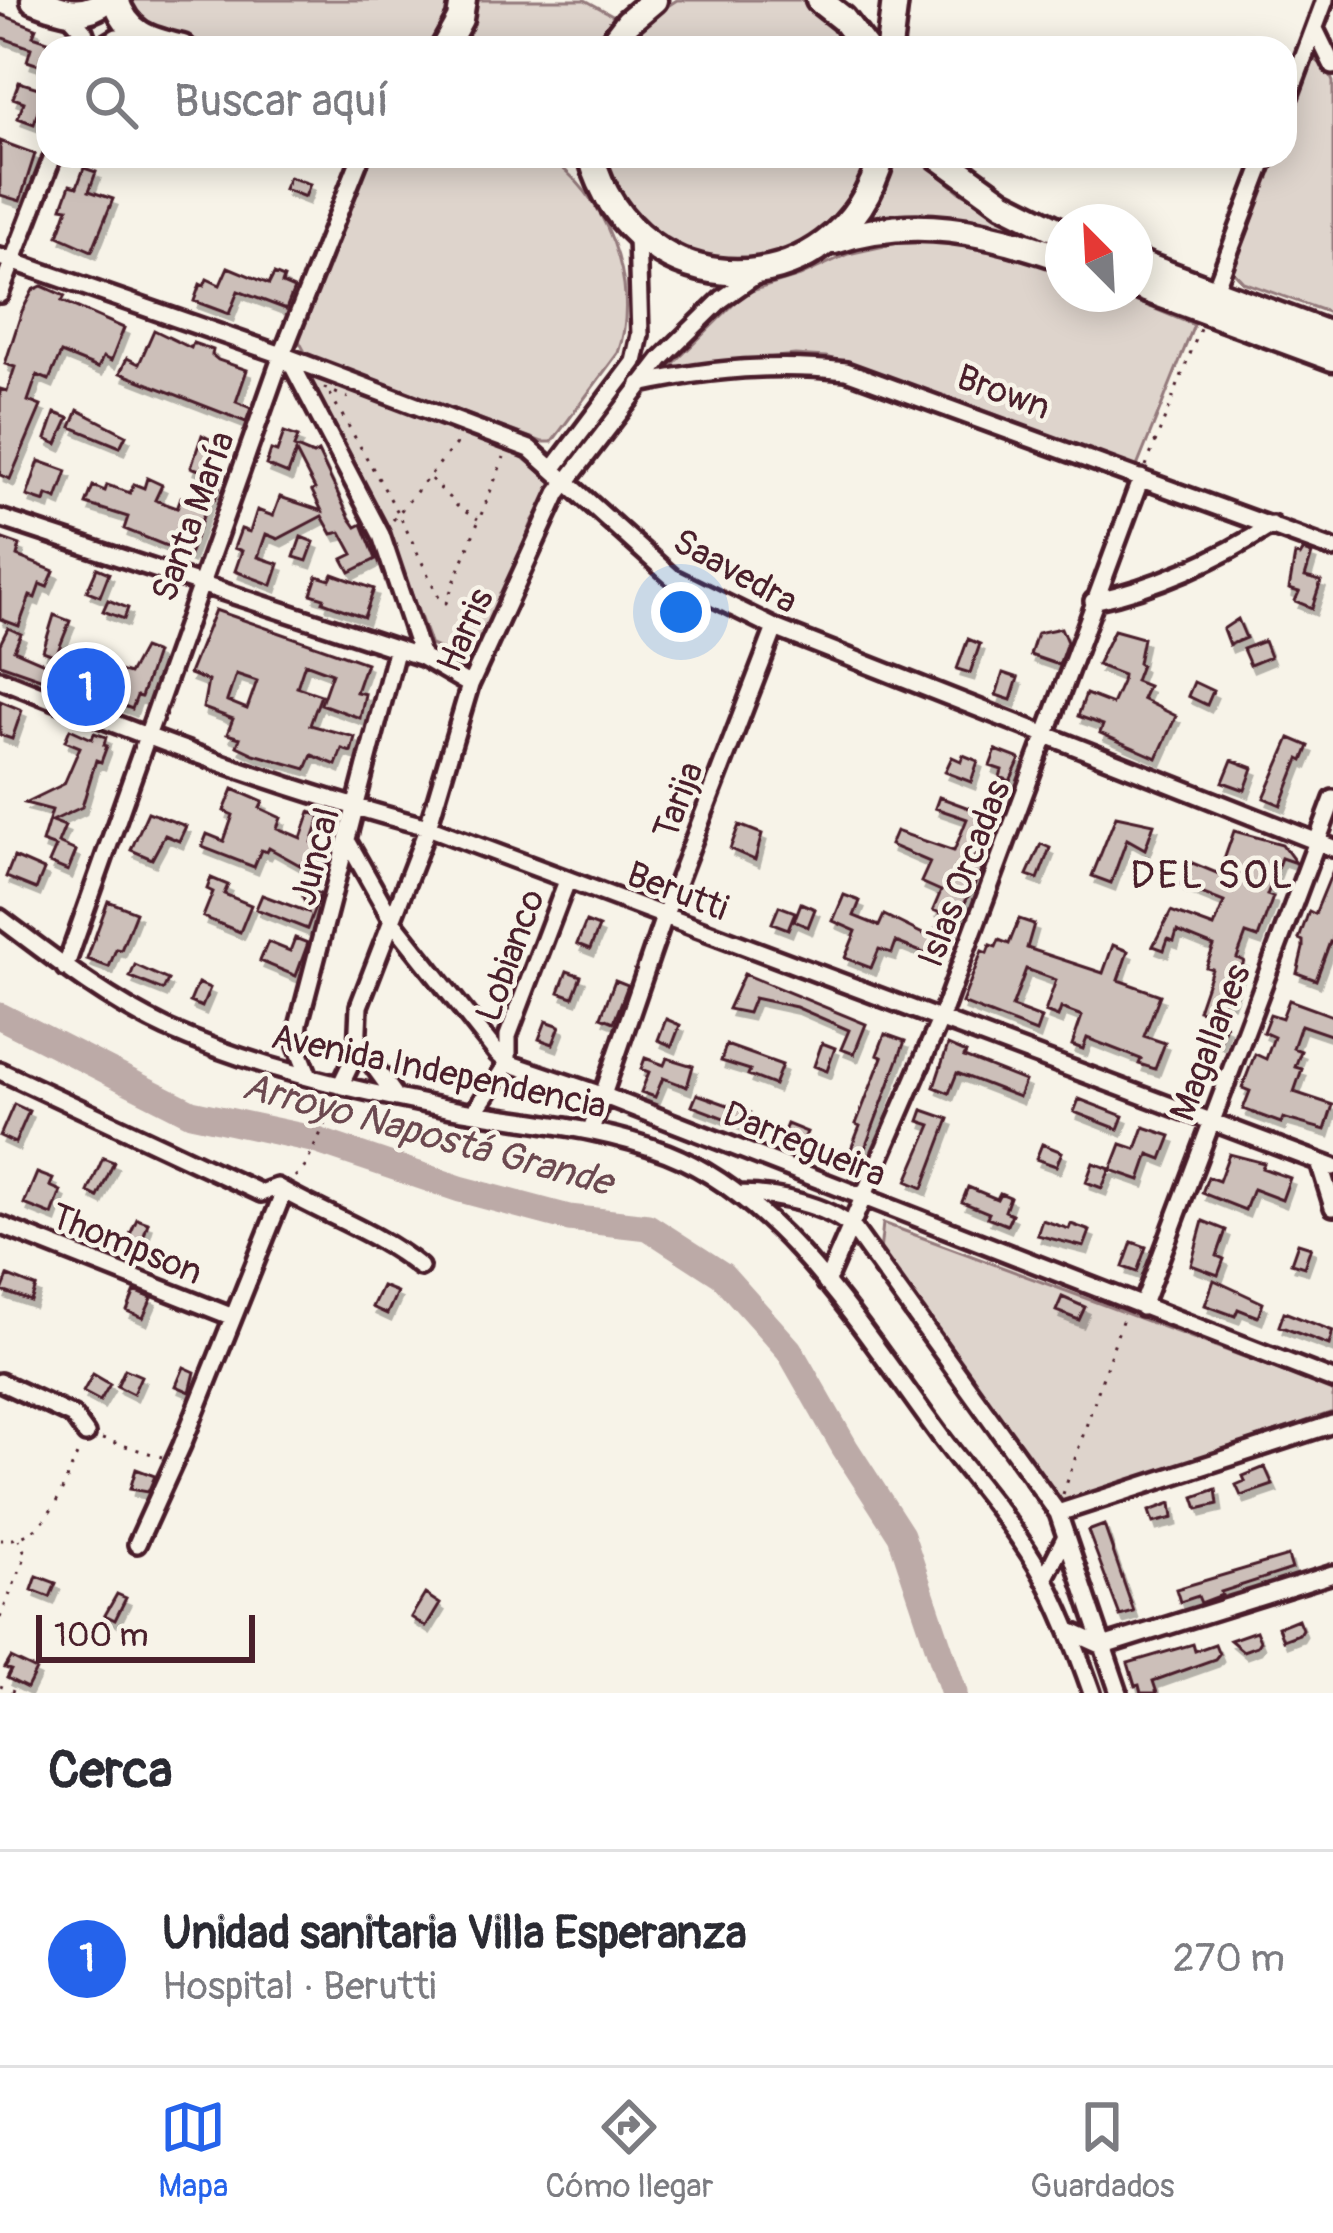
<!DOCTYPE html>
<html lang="es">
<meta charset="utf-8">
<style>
body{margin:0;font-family:Pangolin,sans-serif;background:#f7f7f7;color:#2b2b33}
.compass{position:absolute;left:1045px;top:204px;width:108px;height:108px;border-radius:50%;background:#fff;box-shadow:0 6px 30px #0003;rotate:336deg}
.scale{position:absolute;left:36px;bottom:30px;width:219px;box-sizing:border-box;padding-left:12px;border:6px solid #4a1f2b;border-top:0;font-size:33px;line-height:42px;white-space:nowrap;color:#4a1f2b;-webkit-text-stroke:9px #f7f3e8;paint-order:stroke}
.you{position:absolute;left:681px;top:612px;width:42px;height:42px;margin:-30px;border:9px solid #fff;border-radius:50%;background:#1a73e8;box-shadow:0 0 0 18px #1a73e833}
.badge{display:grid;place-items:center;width:78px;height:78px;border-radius:50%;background:#2563eb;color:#fff;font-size:39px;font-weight:700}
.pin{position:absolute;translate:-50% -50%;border:6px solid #fff;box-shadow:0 3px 12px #0006}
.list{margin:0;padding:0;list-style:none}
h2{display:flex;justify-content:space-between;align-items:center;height:156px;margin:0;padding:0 48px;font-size:51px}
h2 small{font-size:39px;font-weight:400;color:#7c7c81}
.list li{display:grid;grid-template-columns:78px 1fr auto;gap:36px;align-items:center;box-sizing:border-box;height:216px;padding:0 48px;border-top:3px solid #e1e1e2}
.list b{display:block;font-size:45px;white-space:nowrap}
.list p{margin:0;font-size:39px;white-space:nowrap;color:#7c7c81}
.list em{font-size:39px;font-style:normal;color:#7c7c81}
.icon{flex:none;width:66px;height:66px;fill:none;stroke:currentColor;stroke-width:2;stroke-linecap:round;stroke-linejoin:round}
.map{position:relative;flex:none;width:1333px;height:1693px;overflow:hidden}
.search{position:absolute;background:#fff;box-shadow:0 6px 30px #0003;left:36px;right:36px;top:36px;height:132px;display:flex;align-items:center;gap:30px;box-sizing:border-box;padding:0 42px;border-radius:36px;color:#7c7c81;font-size:45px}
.sheet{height:372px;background:#fff}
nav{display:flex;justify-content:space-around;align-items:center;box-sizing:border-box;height:168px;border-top:3px solid #e1e1e2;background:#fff;font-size:33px;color:#7c7c81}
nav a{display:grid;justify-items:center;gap:6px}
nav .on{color:#2563eb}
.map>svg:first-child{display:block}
</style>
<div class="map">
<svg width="1333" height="1693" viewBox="0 0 1333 1693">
<defs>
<filter id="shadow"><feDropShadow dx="4" dy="7" stdDeviation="0" flood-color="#0004"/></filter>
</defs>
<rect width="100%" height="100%" fill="#f7f3e8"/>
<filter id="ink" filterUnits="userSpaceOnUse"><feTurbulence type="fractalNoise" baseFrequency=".00833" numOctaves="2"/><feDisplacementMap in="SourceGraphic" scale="24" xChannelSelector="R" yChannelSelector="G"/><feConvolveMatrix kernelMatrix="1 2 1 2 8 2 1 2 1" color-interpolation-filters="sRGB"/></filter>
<g filter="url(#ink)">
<path fill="#ded4cc" stroke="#947a7c" stroke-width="3" d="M126 0H457L435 48H231L148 29 133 16Z
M470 0H585L618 18 599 48H453Z
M677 0H801L817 9 854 48H623L649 18Z
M1314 59 1327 68 1333 82V314L1243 282 1233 271 1276 156H1285V133Z
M369 156H545C606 191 642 286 618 353L552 442H542L306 354 298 339Z
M604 156H873C862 182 851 208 829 227 768 280 678 266 628 207 617 193 611 172 604 156Z
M891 156H917L960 192 1063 242V251L858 225 883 186Z
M921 238 1041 262 1063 271V294H1119L1194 325 1136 469 971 405 826 357 795 355 679 367 673 364 745 293 800 276 848 254Z
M309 375 520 455 556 485 533 520 478 658 468 661 431 645 386 527 309 384Z
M883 1223 1333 1390V1412L1063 1505 880 1252Z"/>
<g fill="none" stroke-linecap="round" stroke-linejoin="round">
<path stroke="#bcaaa7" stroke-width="27" d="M0 1016 191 1113 312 1139 460 1189 569 1218 648 1227 722 1275 789 1350 845 1448 901 1535 954 1693"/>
</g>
<path fill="#ccbfb9" stroke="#4a1f2b" stroke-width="3" fill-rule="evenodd" filter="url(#shadow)" d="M0 14 36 28 33 36 48 41V68L27 61 31 48 0 37Z
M19 82 48 91V111L39 107 34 124 18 118 24 102 13 98Z
M0 141 35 154 20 201 0 195Z
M84 168 96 172 89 191 113 199 92 251 58 236 68 208 62 207 70 185 77 187Z
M289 177 310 184 305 197 284 189Z
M228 267 269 284 274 274 284 278 282 284 294 289 286 309 238 291 229 314 194 301 200 284 204 286 207 279 220 285Z
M42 286 65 296 62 301 124 328 111 361 103 357 98 368 61 353 49 380 37 375 28 401 41 406 10 479 0 475V389L7 391 15 367 5 364 22 311 33 290Z
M154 330 191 348 193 343 213 350 212 355 218 360 247 370 236 402 251 408 246 422 120 373 127 358 139 364Z
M78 410 126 435 120 447 71 427Z
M55 413 69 418 57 444 46 439Z
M284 432 298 437 294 447 313 455 318 452 349 517 356 527 362 524 376 559 350 572 343 559 353 554 341 532 332 534 322 516 278 539 266 534 258 557 279 564 272 585 235 571 242 551 234 548 241 529 250 532 257 510 273 516 280 497 322 511 312 491 315 489 296 452 288 474 266 465 271 450 277 452Z
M202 435 215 442 202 471 191 467Z
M39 461 67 471 57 499 47 495 45 502 27 496Z
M147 478 162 485 155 500 177 508 181 497 197 502 205 478 220 484 215 499 210 497 189 555 124 529 128 517 86 504 93 486 105 491 107 485 130 493 134 484 144 488Z
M301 537 314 542 307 561 294 557Z
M0 538 20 545 17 556 54 571 47 587 40 584 35 598 30 596 19 626 0 619Z
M1303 551 1312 554 1305 577 1321 581 1312 608 1295 601 1299 592 1289 589 1295 555 1300 556Z
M97 568 109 573 100 596 87 591Z
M333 574 374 589 364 617 323 602 324 598 311 594 317 576 330 580Z
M108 600 128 608 124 619 103 611Z
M215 610 366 663 356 692 365 694 360 718 321 704 332 673 305 663 297 687 321 695 310 725 355 737 351 752 342 749 336 765 312 755 306 769 254 754 237 746 240 738 227 734 233 719 203 708 208 681 189 674ZM236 674 257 681 247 709 227 701Z
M54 615 70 621 56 656 43 651Z
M1238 619 1246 638 1229 645 1223 629Z
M8 628 21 634 14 650 49 665 43 679 0 664V644Z
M1061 628 1067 642 1059 665 1030 655 1037 633Z
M1114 630 1143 638 1138 663 1141 665 1135 681 1148 686 1142 699 1176 716 1157 758 1100 733 1103 725 1078 716 1086 694 1112 704 1122 682 1123 675 1097 665Z
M968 639 980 644 970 673 957 669Z
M1264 641 1270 657 1250 665 1243 649Z
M143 648 156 653 141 697 137 696 132 709 87 692 97 664 129 674Z
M1003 673 1018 678 1011 700 996 695Z
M1194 682 1213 691 1207 705 1188 696Z
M0 701 22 710 12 739 0 735Z
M70 729 92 739 94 733 106 737 104 745 107 746 101 762 96 760 82 807 52 821 65 826 58 843 76 851 68 871 49 863 56 847 42 842 52 810 25 803 64 784 80 747 65 741Z
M1290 738 1309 746 1303 761 1299 759 1281 805 1264 798Z
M996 750 1020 759 1010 781 1000 777 1002 770 990 766Z
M963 755 978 761 971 782 945 772 952 757 961 761Z
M1232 760 1253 768 1245 790 1223 782Z
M233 789 263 802 260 808 281 818 277 828 301 838 310 812 321 816 312 843 331 852 325 868 310 861 307 869 269 848 267 852 261 850 254 867 202 847 207 834 224 841 233 815 224 811Z
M939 797 996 818 993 828 982 824 977 838 982 840 973 861 984 866 936 958 896 942 892 953 879 949 871 968 845 958 856 931 833 921 844 895 860 901 854 916 879 926 884 915 931 938 942 914 933 910 941 891 921 882 930 862 890 845 896 831 954 851 967 819 935 808Z
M148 812 186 826 179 841 165 835 152 859 131 850Z
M1116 816 1154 824 1145 849 1127 839 1111 883 1092 876Z
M739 825 762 834 755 860 730 849Z
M1234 831 1282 844 1296 863 1281 858 1267 895 1273 897 1258 938 1246 934 1237 958 1244 961 1230 999 1225 998 1217 1021 1226 1025 1220 1042 1197 1034 1205 1012 1198 1010 1212 969 1206 967 1214 946 1177 931 1174 941 1168 939 1164 950 1153 946 1171 911 1214 927 1224 902 1181 885 1190 862 1219 874Z
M1041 844 1050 848 1038 879 1027 875Z
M14 857 44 870 36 889 6 877Z
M1333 870V943L1330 942 1316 980 1297 973 1303 948V941L1299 939 1309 911 1315 914Z
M211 878 228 885 224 894 251 905 240 932 203 917 213 892 207 889Z
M311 891 320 894 307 929 256 909 262 895 308 912 302 894Z
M108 901 136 912 121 950 116 949 109 967 87 959Z
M801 903 815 909 808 927 794 921Z
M779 906 795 912 788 929 772 923Z
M1019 919 1034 924 1027 948 1103 973 1113 945 1128 951 1118 980 1160 995 1144 1036 1165 1043 1155 1069 1139 1064 1141 1059 1087 1038 1083 1049 1072 1045 1082 1016 1061 1008 1058 1017 1045 1012 1056 980 1026 969 1012 1007 1041 1018 1036 1032 962 1003 982 951 987 953 990 945 996 947 999 940 1009 944Z
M586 922 599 927 590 949 577 944Z
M295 938 308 943 296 976 260 961 268 942 290 951Z
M135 965 168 980 163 990 130 977Z
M567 971 581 976 573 997 559 992Z
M744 974 866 1024 854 1054 841 1049 849 1030 796 1007 754 998 748 1013 728 1009Z
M615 980 628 985 614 1022 601 1017Z
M198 983 210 988 202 1007 190 1002Z
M1289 1000 1333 1016V1036L1301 1025 1293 1048 1301 1051 1295 1067 1302 1069 1294 1092 1333 1105 1325 1130 1283 1118 1281 1123 1243 1109 1250 1091 1242 1088 1255 1054 1266 1059 1274 1037 1263 1032 1270 1014 1282 1018Z
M666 1019 680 1025 672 1046 658 1040Z
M546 1021 560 1026 553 1044 539 1039Z
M885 1034 905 1041 858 1167 846 1162 860 1126 856 1124 882 1057 877 1055Z
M822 1043 835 1048 827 1071 814 1066Z
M726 1045 782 1065 774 1085 748 1075 750 1070 721 1061Z
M948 1045 966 1053 964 1057 1025 1081 1019 1097 957 1073 949 1093 934 1087Z
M645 1058 664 1065 667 1058 693 1066 687 1087 663 1078 655 1097 641 1092 649 1072 641 1069Z
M697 1094 750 1113 745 1126 692 1106Z
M1079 1099 1123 1116 1118 1129 1074 1112Z
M14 1104 29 1111 15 1143 0 1136Z
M923 1110 949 1119 923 1188 907 1181 931 1125 919 1121Z
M787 1124 807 1132 800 1148 780 1141Z
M1144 1127 1171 1136 1162 1159 1149 1154 1140 1180 1111 1170 1121 1144 1136 1149Z
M1042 1144 1062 1152 1056 1166 1036 1159Z
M1229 1154 1264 1163 1262 1168 1290 1178 1282 1200 1253 1189 1245 1210 1202 1193 1208 1177 1219 1181Z
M103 1158 114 1162 98 1197 88 1192Z
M1093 1163 1110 1169 1102 1188 1086 1182Z
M37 1173 53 1179 50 1186 61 1191 52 1215 24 1204Z
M968 1187 997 1199 1000 1193 1010 1197 1005 1211 1012 1214 1007 1225 987 1217 989 1213 962 1202Z
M137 1219 148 1223 141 1245 128 1239Z
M1042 1220 1069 1229 1071 1224 1090 1231 1084 1247 1037 1235Z
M1203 1221 1226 1230 1217 1256 1224 1259 1218 1275 1191 1265Z
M1132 1242 1146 1247 1137 1272 1123 1267Z
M1298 1243 1311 1247 1304 1267 1291 1263Z
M8 1276 36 1287 31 1301 2 1291Z
M1214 1280 1263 1303 1258 1317 1238 1309 1235 1316 1205 1305Z
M382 1286 397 1292 387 1314 372 1307Z
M135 1291 152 1298 143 1318 127 1311Z
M1062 1297 1085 1307 1079 1320 1056 1311Z
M1284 1312 1333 1331 1329 1345 1279 1326Z
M184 1367 195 1372 190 1392 176 1386Z
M125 1369 141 1376 133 1394 117 1386Z
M93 1374 110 1384 100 1401 83 1392Z
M1265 1467 1273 1485 1241 1496 1236 1485 1245 1481 1243 1476Z
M136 1469 155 1476 148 1492 130 1489Z
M1216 1489 1218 1504 1198 1509 1194 1497Z
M1171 1503 1173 1518 1153 1523 1149 1511Z
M1104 1525 1134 1612 1120 1616 1088 1531Z
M1288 1556 1292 1569 1221 1592 1222 1595 1201 1603 1198 1596 1180 1602 1176 1589Z
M37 1576 56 1583 50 1597 32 1590Z
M117 1594 126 1598 115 1620 105 1615Z
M425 1594 440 1604 426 1627 411 1617Z
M1298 1619 1302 1629 1299 1634 1283 1640 1278 1627Z
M1256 1631 1260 1641 1257 1646 1243 1651 1230 1640Z
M1193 1644 1195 1651 1215 1644 1219 1654 1215 1659 1153 1681 1157 1693H1141L1139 1685 1135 1686 1128 1663Z
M11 1658 36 1670 27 1688 7 1678 11 1670 5 1668Z"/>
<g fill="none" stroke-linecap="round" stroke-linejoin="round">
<g stroke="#4a1f2b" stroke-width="24">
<path id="minor" d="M67 12 84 31 90 48
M1315 29 1333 66
M99 48 117 37 140 38
M1285 107 1325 0
M0 257 282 355 530 449 672 577 775 628 1333 848
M1214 292 1266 156
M0 294 53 156
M288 357 381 535 422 657
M640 384C708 369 777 363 846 371L1333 549
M554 468 634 362 640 335 637 236
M0 518 422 657 470 685
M1093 601C1154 588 1220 559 1272 525
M0 679C140 735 282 789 428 827L1333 1167
M349 844 393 922 497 1053 508 1063 602 1095 1333 1380
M0 918C52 957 106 1000 166 1028 251 1066 344 1088 436 1106 513 1122 592 1124 667 1153 786 1200 867 1338 941 1437 975 1482 1015 1526 1043 1576 1063 1613 1078 1653 1092 1693
M65 968 282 355 361 156
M357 1043 394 1094
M0 1071 261 1193 277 1187C325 1215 377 1232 420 1267
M308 1074 297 1046 299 1023 396 651
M341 1084 357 1051 359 1006 428 827 470 685 558 493 661 359 722 299 756 275
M475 1111 508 1063V1036L567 881
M591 1130 664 917 775 628
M1319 1162 1333 1207
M738 1194C774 1194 825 1204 853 1228L1058 1513 1119 1693
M0 1225 233 1317
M826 1283 940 1020 1141 478
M1142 1307 1333 799
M0 1382 73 1416 86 1434
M1058 1513 1333 1424
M137 1544 182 1445 284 1191
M1044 1579 1066 1536
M1070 1631 1103 1646 1333 1574"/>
</g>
<g stroke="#4a1f2b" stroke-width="33">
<path id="primary" d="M34 0C61 10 82 20 107 0
M116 0C127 35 150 40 182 48
M819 0 843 19 865 48
M444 48 460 19 463 0
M608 48 628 22 654 0
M889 48 895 0
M591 156C634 311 840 311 882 156
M938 156 1003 203 1063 233
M834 241C912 215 987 231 1063 258
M1135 262 1333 336
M1135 285 1333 358"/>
</g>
<path stroke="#4a1f2b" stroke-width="3" stroke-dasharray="3 9" stroke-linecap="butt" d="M324 388 348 398
M330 394 399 514 441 602 446 603 504 457
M1146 466 1200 329
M431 479 459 508 478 519
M393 520 459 440
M295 1177 305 1167 335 1102
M102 1439 162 1457
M1063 1494 1123 1318
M0 1540C49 1542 63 1486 79 1450
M0 1618 26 1555 19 1539
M0 1686 16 1693"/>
<use href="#minor" stroke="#f7f3e8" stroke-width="15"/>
<use href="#primary" stroke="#f7f3e8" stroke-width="24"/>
</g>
</g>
<g text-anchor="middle" stroke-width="9" stroke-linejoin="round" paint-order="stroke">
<g font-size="36" fill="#4a1f2b" stroke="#f7f3e8">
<text transform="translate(1004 391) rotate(20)" y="13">Brown</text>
<text transform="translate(192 516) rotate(-70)" y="13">Santa María</text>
<text transform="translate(736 570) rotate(29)" y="13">Saavedra</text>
<text transform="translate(464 630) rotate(-66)" y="13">Harris</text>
<text transform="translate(677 800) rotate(-69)" y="13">Tarija</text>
<text transform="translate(314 856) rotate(-75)" y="13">Juncal</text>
<text transform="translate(963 873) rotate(-69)" y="13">Islas Orcadas</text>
<text transform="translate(678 890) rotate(21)" y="13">Berutti</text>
<text transform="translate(509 955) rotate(-70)" y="13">Lobianco</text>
<text transform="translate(1209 1042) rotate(-69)" y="13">Magallanes</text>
<text transform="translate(439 1070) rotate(12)" y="13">Avenida Independencia</text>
<text transform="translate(805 1143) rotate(22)" y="13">Darregueira</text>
<text transform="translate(127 1243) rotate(22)" y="13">Thompson</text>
</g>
<g font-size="39" letter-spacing="3" fill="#4a1f2b" stroke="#f7f3e8">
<text x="1213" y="888">DEL SOL</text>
</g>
<g font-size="39" font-style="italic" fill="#6c4950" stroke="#f7f3e8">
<text transform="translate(428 1133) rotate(15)" y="14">Arroyo Napostá Grande</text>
</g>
</g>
</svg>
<svg class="compass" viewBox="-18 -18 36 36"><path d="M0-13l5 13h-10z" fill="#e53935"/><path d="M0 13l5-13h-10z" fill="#7c7c81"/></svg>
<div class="scale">100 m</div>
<div class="you"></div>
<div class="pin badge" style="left:86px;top:687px">1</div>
<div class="search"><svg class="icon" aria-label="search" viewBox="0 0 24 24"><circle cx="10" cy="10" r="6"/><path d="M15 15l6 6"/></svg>Buscar aquí</div>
</div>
<section class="sheet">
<h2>Cerca<small></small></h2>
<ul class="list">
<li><span class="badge">1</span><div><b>Unidad sanitaria Villa Esperanza</b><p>Hospital · Berutti</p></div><em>270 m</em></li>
</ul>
</section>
<nav>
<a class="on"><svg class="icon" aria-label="map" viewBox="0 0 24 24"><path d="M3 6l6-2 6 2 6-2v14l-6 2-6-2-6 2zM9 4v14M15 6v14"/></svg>Mapa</a>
<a><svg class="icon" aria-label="directions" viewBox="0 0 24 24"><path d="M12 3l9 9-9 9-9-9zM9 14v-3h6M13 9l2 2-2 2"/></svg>Cómo llegar</a>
<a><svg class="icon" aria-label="saved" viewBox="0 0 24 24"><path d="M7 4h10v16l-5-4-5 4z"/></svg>Guardados</a>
</nav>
